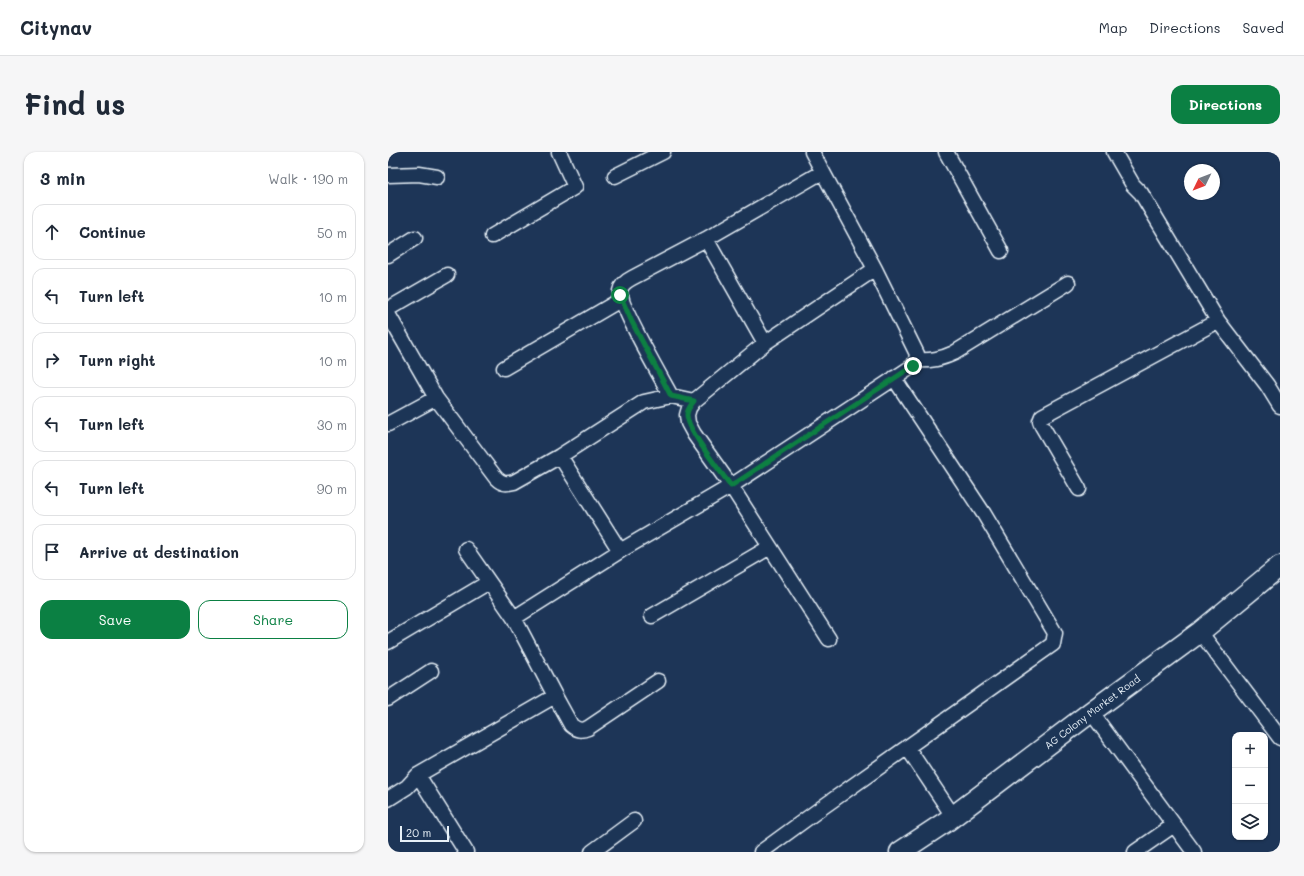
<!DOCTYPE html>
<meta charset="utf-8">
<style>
body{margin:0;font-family:Mali,sans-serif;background:#f6f6f7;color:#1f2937}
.controls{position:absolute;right:12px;bottom:12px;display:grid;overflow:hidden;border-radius:8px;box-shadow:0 1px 3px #0004}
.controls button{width:36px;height:36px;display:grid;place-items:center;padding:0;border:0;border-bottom:1px solid #e0e1e3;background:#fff;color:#1f2937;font:20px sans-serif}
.compass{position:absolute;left:796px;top:12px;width:36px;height:36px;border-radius:50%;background:#fff;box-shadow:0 1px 3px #0004;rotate:227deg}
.scale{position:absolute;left:12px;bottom:10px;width:49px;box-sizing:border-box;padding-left:4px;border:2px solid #e8f1f8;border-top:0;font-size:11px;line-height:14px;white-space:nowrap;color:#e8f1f8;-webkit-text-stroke:3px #1d3557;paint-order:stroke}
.stop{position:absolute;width:12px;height:12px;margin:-9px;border:3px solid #0b8043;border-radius:50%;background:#fff}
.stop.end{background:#0b8043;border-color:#fff;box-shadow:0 1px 4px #0008}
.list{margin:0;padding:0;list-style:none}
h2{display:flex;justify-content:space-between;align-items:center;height:52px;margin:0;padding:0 16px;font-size:17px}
h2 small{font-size:13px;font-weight:400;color:#747a83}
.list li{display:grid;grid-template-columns:26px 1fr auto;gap:12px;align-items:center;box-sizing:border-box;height:56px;margin:0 8px 8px;padding:0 8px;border:1px solid #e0e1e3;border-radius:12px}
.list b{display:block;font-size:15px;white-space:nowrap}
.list em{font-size:13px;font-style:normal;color:#747a83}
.actions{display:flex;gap:8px;padding:12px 16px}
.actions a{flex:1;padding:9px 0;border:1px solid #0b8043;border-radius:12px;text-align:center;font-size:14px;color:#0b8043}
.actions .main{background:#0b8043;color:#fff}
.icon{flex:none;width:22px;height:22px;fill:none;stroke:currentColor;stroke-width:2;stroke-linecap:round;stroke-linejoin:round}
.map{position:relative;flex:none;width:892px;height:700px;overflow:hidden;border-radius:12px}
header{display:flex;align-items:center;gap:24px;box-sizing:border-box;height:56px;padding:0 20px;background:#fff;border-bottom:1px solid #e0e1e3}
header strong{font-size:19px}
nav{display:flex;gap:22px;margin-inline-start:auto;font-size:14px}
.intro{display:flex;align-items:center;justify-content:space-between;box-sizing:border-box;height:96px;padding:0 24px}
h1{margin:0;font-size:28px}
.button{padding:10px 18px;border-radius:12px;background:#0b8043;color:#fff;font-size:14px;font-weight:700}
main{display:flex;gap:24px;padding:0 24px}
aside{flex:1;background:#fff;border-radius:12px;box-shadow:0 1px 3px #0004}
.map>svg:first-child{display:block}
</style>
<header>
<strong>Citynav</strong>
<nav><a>Map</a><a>Directions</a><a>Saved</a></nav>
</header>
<div class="intro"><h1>Find us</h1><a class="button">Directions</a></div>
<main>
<aside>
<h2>3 min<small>Walk · 190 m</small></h2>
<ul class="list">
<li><svg class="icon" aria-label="ahead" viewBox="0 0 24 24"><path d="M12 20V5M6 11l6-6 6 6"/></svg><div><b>Continue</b></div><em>50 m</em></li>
<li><svg class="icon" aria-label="left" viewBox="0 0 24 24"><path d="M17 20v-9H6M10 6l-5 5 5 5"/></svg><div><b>Turn left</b></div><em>10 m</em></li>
<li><svg class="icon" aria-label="right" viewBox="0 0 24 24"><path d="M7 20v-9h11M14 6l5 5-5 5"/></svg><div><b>Turn right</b></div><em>10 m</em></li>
<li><svg class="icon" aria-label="left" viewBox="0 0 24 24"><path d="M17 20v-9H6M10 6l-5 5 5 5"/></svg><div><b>Turn left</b></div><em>30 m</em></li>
<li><svg class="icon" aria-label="left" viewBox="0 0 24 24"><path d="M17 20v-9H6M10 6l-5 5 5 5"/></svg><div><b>Turn left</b></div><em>90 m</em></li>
<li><svg class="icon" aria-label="arrive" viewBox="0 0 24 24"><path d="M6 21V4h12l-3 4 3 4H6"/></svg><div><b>Arrive at destination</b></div></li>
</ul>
<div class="actions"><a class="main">Save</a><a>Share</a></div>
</aside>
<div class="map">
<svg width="892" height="700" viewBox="0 0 892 700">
<rect width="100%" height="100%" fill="#1d3557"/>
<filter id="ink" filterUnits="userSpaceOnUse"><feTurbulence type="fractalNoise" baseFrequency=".025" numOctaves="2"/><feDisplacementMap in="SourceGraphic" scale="8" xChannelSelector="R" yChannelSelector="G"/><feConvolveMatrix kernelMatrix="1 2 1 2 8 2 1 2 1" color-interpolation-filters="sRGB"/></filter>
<g filter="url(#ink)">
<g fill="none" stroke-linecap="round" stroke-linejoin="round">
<g stroke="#e8f1f8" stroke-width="17">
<path id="street" d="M424 0 487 117 377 191 306 249 301 256 299 263 300 271 306 282 343 334 441 487
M558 0 613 99
M726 0 745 33 753 41 830 169 879 233 892 254
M0 23 31 22 49 25
M227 24 275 0
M104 84 187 35 171 0
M318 87 377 191
M0 103 27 86
M0 157 59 123
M0 162 48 246 108 326C114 332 118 332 126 330L172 304 256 250 283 244 306 249
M528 208C543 209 553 207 566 201L680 131
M116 216 234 147
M283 244C274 227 231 153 232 139 233 133 238 129 244 126L318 87 434 20
M0 272 48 246
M172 304 232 399
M691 337 654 274 652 269 654 264 830 169
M78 397 126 466 167 544 183 573C189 578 193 579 200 576L270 529
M264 464 382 395
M126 466 232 399 343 334 525 214 528 208 529 202 487 117
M812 480 892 586
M0 490 101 430
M0 547 43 519
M703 560 806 700
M519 595 565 664
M0 647 19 635 30 623
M78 700 30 623 167 544
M204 700 246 669
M373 700 432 657 665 492 667 481 596 362 506 226
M747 700 786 673"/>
</g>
<g stroke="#e8f1f8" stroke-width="23">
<g id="secondary">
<path id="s1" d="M512 700 559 669 703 560 812 480 892 414"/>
</g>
</g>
<use href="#street" stroke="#1d3557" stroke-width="14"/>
<use href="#secondary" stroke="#1d3557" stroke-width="20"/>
</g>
</g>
<g fill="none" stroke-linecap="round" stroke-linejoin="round" filter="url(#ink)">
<path stroke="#0b8043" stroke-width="5" d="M232 143 244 170 283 244 306 249C303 253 300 256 299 262 298 277 333 320 343 334L525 214"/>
</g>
<g text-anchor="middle" stroke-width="4" stroke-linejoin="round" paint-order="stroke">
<g font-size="10" fill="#e8f1f8" stroke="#1d3557">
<text dy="4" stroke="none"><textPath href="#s1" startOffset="238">AG Colony Market Road</textPath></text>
</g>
</g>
</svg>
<div class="controls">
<button>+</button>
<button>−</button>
<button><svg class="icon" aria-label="layers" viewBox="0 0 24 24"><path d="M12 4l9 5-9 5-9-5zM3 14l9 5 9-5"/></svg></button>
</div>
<svg class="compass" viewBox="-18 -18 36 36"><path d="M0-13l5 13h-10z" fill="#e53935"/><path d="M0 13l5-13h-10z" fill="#747a83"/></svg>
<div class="scale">20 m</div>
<div class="stop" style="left:232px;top:143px"></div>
<div class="stop end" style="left:525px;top:214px"></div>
</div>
</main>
